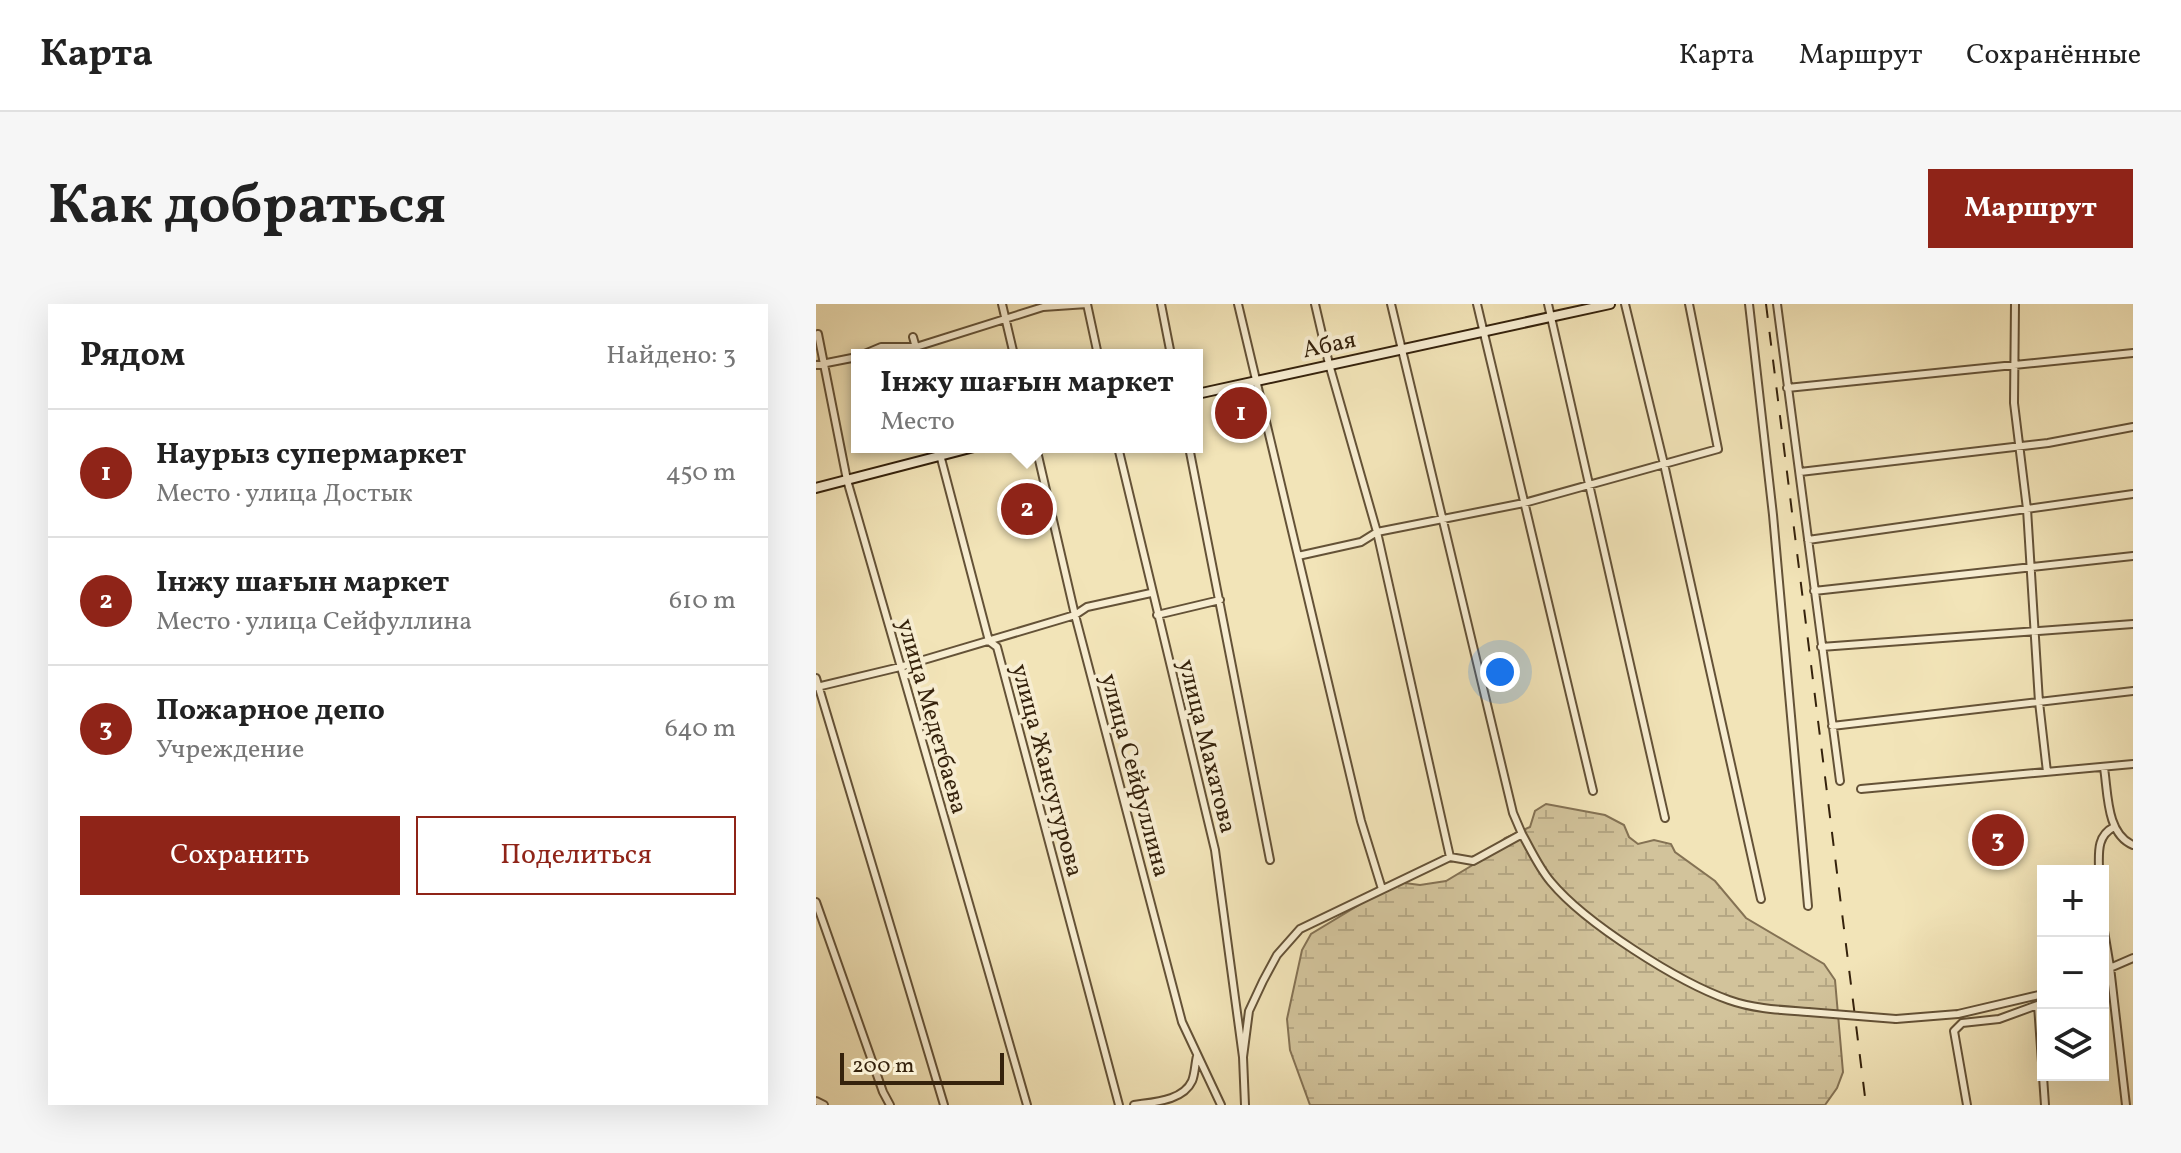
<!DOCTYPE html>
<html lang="ru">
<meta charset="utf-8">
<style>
body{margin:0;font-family:Vollkorn,serif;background:#f6f6f6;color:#222}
.controls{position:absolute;right:24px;bottom:24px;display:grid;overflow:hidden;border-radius:0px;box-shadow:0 8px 32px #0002}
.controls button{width:72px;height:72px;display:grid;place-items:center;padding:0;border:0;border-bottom:2px solid #e0e0e0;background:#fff;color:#222;font:40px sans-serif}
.scale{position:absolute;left:24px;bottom:20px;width:164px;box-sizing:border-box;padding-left:8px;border:4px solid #35220c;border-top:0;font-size:22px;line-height:28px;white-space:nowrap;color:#35220c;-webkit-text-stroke:6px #f7edd1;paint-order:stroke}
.you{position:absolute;left:684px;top:368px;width:28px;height:28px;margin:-20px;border:6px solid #fff;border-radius:50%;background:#1a73e8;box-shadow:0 0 0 12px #1a73e833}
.badge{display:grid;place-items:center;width:52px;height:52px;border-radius:50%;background:#8f2418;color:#fff;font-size:26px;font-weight:700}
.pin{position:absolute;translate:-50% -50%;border:4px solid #fff;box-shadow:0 2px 8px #0006}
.popup{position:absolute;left:35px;top:45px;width:352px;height:104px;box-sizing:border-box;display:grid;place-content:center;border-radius:0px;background:#fff;filter:drop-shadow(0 2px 6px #0005);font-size:26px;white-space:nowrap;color:#767676}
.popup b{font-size:30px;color:#222}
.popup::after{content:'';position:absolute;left:50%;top:100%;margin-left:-16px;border:16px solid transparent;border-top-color:#fff}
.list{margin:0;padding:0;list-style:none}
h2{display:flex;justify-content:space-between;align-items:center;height:104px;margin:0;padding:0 32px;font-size:34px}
h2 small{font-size:26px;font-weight:400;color:#767676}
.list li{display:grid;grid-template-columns:52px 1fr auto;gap:24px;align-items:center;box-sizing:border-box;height:128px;padding:0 32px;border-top:2px solid #e0e0e0}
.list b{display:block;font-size:30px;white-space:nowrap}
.list p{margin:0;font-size:26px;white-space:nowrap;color:#767676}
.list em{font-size:26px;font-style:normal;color:#767676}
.actions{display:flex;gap:16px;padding:24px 32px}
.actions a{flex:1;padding:18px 0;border:2px solid #8f2418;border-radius:0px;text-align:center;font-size:28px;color:#8f2418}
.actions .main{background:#8f2418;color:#fff}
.icon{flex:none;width:44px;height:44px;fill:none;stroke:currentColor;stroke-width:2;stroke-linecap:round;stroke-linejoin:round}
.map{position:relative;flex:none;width:1317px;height:801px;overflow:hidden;border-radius:0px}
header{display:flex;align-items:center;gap:48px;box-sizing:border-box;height:112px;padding:0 40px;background:#fff;border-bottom:2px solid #e0e0e0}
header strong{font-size:38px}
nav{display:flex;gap:44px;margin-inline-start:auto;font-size:28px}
.intro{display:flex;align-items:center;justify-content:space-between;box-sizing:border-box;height:192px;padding:0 48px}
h1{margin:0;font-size:56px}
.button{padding:20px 36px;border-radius:0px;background:#8f2418;color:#fff;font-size:28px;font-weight:700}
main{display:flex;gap:48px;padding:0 48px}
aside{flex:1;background:#fff;border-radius:0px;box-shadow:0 8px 32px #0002}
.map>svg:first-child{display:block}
</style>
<header>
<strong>Карта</strong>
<nav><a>Карта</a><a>Маршрут</a><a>Сохранённые</a></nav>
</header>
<div class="intro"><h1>Как добраться</h1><a class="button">Маршрут</a></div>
<main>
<aside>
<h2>Рядом<small>Найдено: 3</small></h2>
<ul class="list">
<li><span class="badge">1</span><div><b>Наурыз супермаркет</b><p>Место · улица Достык</p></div><em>450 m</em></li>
<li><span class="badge">2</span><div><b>Інжу шағын маркет</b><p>Место · улица Сейфуллина</p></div><em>610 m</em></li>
<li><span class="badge">3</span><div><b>Пожарное депо</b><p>Учреждение</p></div><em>640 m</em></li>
</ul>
<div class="actions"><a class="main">Сохранить</a><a>Поделиться</a></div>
</aside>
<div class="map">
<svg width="1317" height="801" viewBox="0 0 1317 801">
<defs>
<pattern id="wetland-marsh" width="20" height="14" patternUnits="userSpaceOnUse" patternTransform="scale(2)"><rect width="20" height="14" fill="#d2c39b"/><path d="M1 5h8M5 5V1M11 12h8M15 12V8" fill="none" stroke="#b5a784"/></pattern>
</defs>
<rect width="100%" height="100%" fill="#f2e4b8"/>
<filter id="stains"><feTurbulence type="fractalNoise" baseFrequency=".0025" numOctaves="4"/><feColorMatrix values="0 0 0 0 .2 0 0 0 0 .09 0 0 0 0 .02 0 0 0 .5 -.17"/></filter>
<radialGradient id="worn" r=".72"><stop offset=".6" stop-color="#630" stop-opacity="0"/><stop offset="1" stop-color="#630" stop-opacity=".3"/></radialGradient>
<path fill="url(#wetland-marsh)" stroke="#847254" stroke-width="2" d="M730 500 789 511 808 521 813 533 822 540 838 536 855 540 859 548 899 577 930 614 1008 660 1019 676 1027 768 1021 784 1009 801H494L474 746 471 715 486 646 495 630 581 578 604 581 630 577 660 559 689 534 714 523 719 507Z"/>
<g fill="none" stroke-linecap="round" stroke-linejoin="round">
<g stroke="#645237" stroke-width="10">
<path id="street" d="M186 0 198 51
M271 0 282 51
M345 0 355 51
M422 0 545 517 566 585
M499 0 513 60 561 228 634 553
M661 0 777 487
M732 0 849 514
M809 0 848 160 945 595
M933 0 957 211 992 602
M961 0 1024 477
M1199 0 1198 99 1211 205 1223 398 1231 468
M2 30 31 176 211 801
M97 33 102 51
M46 51 65 43H100L227 3 271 0
M0 61 41 53
M971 84 1317 49
M122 143 173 337 181 343 303 801
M220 143 259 311 366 718 405 801
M302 143 399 546 427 753 429 801
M373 143 454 556
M984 168 1232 139 1317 123
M992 236 1317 190
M482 252 545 238 561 228 708 199 902 145 873 0
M998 287 1317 252
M341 311 404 296
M1005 343 1317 320
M0 374 128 801
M1 383 84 363 259 311 271 303 335 289
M1016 422 1317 387
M1288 464C1292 488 1290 530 1317 541
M1045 485 1317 460
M706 530C715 546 723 564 735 578 769 619 862 678 913 696 938 705 966 706 992 708
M1283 567C1283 550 1280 532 1298 523
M0 598 67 788 74 801
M1287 621 1294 663 1310 801
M1287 667 1317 654
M1222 701 1229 801
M1080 715 1142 710 1227 690
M427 753 433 707 447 677 461 651 484 625 634 553 657 557 706 530 697 509 575 0
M0 797 8 801
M318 801C337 798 367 797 376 777 379 770 379 760 381 752
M1151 801 1138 727 1146 719 1183 715 1227 699"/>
</g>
<g stroke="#35220c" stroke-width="12">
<path id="secondary" d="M381 90 794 0
M0 184 158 143"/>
</g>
<use href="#street" stroke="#f7edd1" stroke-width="6"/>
<use href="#secondary" stroke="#f7edd1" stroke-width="8"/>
<path stroke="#35220c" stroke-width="2" stroke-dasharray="14 14" stroke-linecap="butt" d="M950 0 1050 801"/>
<g stroke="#645237" stroke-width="10" stroke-linecap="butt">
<path id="street-bridge" d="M992 708 1080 715"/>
</g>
<use href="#street-bridge" stroke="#f7edd1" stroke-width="6"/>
</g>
<g text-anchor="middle" stroke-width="8" stroke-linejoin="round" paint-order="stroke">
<g font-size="24" fill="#35220c" stroke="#f7edd1">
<text transform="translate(513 40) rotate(-12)" y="8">Абая</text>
<text transform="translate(117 412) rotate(74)" y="8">улица Медетбаева</text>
<text transform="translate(392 442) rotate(76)" y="8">улица Махатова</text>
<text transform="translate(232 466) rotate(75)" y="8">улица Жансугурова</text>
<text transform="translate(320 471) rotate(75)" y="8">улица Сейфуллина</text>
</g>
</g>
<rect width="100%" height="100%" filter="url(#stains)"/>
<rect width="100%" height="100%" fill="url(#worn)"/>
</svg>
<div class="controls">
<button>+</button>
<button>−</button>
<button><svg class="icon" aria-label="layers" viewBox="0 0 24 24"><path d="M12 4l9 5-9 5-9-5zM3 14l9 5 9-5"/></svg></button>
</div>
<div class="scale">200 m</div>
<div class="you"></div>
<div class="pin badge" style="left:425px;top:109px">1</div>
<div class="pin badge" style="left:211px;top:205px">2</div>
<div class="popup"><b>Інжу шағын маркет</b>Место</div>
<div class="pin badge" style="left:1182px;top:536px">3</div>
</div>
</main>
